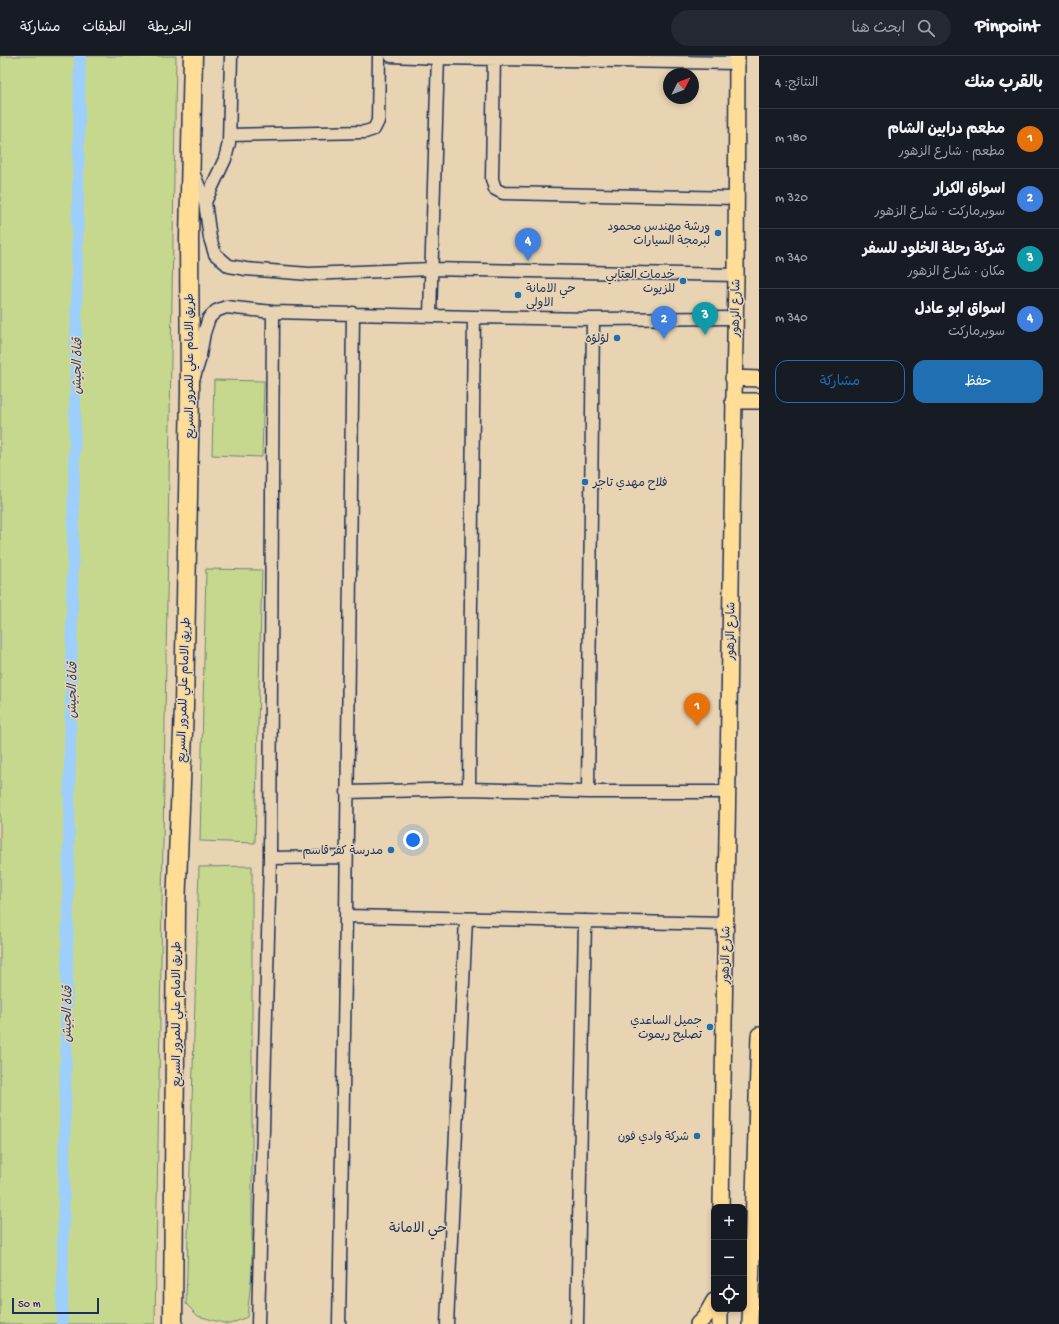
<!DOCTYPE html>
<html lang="ar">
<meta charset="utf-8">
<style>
body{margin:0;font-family:"Gochi Hand","Playpen Sans Arabic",sans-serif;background:#242831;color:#f1f3f6;direction:rtl}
.controls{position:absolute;right:12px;bottom:12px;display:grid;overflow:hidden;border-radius:8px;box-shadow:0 2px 6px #0003}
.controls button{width:36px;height:36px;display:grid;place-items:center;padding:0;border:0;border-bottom:1px solid #363941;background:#171b24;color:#f1f3f6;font:20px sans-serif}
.compass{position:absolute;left:663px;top:12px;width:36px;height:36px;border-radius:50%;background:#171b24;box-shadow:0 2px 6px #0003;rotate:48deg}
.scale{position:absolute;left:12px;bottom:10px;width:87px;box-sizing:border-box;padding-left:4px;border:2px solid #1b2f5e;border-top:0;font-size:11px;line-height:14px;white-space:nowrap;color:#1b2f5e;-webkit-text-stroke:3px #e8d4b2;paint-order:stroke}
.you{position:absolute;left:413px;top:784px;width:14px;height:14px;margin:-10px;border:3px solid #fff;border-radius:50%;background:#1a73e8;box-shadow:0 0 0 6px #1a73e833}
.badge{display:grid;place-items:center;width:26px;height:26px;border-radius:50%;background:#1f6fb2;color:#fff;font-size:13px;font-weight:700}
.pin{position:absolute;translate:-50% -33px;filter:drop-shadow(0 1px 2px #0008)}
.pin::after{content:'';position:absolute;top:21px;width:14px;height:12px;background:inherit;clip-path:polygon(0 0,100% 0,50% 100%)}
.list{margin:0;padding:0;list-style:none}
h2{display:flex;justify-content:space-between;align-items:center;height:52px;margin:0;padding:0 16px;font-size:17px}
h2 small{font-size:13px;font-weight:400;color:#9ea1a6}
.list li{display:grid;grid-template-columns:26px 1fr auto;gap:12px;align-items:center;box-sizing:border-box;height:60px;padding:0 16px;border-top:1px solid #363941}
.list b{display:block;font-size:15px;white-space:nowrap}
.list p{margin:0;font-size:13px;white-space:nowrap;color:#9ea1a6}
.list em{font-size:13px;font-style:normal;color:#9ea1a6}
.actions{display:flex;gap:8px;padding:12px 16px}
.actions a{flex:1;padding:9px 0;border:1px solid #1f6fb2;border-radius:12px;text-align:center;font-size:14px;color:#1f6fb2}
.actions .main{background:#1f6fb2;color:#fff}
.icon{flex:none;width:22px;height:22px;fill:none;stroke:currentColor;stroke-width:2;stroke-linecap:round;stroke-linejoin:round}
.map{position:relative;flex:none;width:759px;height:1268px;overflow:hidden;direction:ltr}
header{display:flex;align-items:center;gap:24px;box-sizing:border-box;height:56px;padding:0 20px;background:#171b24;border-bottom:1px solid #363941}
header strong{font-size:19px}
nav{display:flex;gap:22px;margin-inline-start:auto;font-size:14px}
.search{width:280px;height:36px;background:#242831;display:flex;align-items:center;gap:10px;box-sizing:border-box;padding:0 14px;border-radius:22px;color:#9ea1a6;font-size:15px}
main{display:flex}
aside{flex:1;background:#171b24}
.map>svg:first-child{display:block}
</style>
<header>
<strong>Pinpoint</strong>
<div class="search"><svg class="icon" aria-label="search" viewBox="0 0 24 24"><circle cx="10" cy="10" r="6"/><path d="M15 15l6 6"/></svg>ابحث هنا</div>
<nav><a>الخريطة</a><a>الطبقات</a><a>مشاركة</a></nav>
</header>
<main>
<aside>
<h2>بالقرب منك<small>النتائج: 4</small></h2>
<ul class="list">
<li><span class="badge" style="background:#e8710a">1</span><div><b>مطعم درابين الشام</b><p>مطعم · شارع الزهور</p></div><em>180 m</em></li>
<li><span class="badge" style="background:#3f7fe0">2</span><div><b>اسواق الكرار</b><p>سوبرماركت · شارع الزهور</p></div><em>320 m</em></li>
<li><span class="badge" style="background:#0f9aa8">3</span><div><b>شركة رحلة الخلود للسفر</b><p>مكان · شارع الزهور</p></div><em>340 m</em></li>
<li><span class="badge" style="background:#3f7fe0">4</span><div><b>اسواق ابو عادل</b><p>سوبرماركت</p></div><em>340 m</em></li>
</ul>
<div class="actions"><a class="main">حفظ</a><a>مشاركة</a></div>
</aside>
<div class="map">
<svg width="759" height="1268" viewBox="0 0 759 1268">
<rect width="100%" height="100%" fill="#e8d4b2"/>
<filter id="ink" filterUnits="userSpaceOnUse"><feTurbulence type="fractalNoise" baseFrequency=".025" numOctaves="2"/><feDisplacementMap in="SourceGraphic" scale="8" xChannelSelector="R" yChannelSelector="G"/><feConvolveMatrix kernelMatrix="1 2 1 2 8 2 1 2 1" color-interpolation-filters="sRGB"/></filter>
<g filter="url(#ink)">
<path fill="#c6d88d" stroke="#708476" d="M0 0H176L155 1268H0Z
M214 324 264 325 262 401 212 399Z
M206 513 262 514 255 787 200 785Z
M252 810V1216L247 1261 230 1268H227L198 1260 186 1248 199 811Z"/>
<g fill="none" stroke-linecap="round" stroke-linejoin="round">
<path stroke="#9ecffa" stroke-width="12" d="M62 1268 80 0"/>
<g stroke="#1b2f5e" stroke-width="15">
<path id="minor" d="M391 0 438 2 736 7
M494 0 492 123 495 133 503 137 736 142
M230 79 365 76 374 73 378 65 379 0
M193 116 205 146 210 182 215 198 229 210 246 213 309 218 431 213 736 219
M205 146 225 103 229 87 231 0
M430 259 438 0
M194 321 199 305 204 277 209 262 216 255 226 251 273 256 474 261 593 263 734 262
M469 733 474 261
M347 736 469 733 588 736H727
M588 736 593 263
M270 802 346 801
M346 860 725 868
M258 1268 270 802 273 256
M339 1268 346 860 353 257
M447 1268 466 863
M577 1268 585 865"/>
</g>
<g stroke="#1b2f5e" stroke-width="18">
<path id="major" d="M733 322 759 323
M733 345H759
M721 1151 736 219 737 0
M698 1268 705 1261 714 1245
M720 1268V1253
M750 1268 759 979"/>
</g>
<g stroke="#1b2f5e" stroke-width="21">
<path id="highway" d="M173 1268 176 851 184 651 190 334 189 183 193 0"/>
</g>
<use href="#minor" stroke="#e8d4b2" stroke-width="12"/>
<use href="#major" stroke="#ffdd96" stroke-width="15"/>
<use href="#highway" stroke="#ffdd96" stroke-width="18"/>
</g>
</g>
<g fill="#1f6fb2" stroke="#e8d4b2" stroke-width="1.5">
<circle cx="718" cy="177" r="4"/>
<circle cx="683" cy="225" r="4"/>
<circle cx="518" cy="239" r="4"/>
<circle cx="617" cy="282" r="4"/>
<circle cx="585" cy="426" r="4"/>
<circle cx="391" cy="794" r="4"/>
<circle cx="710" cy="971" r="4"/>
<circle cx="697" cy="1080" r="4"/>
</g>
<g text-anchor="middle" stroke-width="3" stroke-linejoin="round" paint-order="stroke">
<g font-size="12" fill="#1b2f5e" stroke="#e8d4b2" text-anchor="end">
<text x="710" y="174">ورشة مهندس محمود<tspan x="710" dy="14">لبرمجة السيارات</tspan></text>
<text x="675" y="222">خدمات العتابي<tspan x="675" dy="14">للزيوت</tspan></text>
<text x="526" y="236" text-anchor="start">حي الامانة<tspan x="526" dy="14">الاولى</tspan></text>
<text x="609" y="286">لؤلؤه</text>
<text x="593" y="430" text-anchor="start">فلاح مهدي تاجر</text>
<text x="383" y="798">مدرسة كفر قاسم</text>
<text x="702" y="968">جميل الساعدي<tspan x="702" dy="14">تصليح ريموت</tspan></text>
<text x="689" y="1084">شركة وادي فون</text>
</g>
<g font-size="12" fill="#1b2f5e" stroke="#e8d4b2">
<text transform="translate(735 252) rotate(-89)" y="4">شارع الزهور</text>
<text transform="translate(189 310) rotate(-90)" y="4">طريق الامام علي للمرور السريع</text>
<text transform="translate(730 575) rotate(-89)" y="4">شارع الزهور</text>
<text transform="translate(183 634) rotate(-88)" y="4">طريق الامام علي للمرور السريع</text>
<text transform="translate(725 899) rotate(-89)" y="4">شارع الزهور</text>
<text transform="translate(176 958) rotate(-90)" y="4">طريق الامام علي للمرور السريع</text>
</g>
<g font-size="13" font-style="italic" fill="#283f6e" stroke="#e8d4b2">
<text transform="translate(76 310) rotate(-89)" y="5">قناة الجيش</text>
<text transform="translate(71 634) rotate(-89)" y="5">قناة الجيش</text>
<text transform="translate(66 958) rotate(-89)" y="5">قناة الجيش</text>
</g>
<g font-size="14" fill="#1b2f5e" stroke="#e8d4b2">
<text x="418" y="1176">حي الامانة</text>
</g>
</g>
</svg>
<div class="controls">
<button>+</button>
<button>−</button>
<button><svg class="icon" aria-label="locate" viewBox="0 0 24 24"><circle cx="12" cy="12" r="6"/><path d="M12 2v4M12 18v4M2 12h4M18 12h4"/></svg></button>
</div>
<svg class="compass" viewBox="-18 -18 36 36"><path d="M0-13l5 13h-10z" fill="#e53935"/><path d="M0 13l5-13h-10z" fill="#9ea1a6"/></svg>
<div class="scale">50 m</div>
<div class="you"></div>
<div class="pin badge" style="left:697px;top:670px;background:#e8710a">1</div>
<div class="pin badge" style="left:664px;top:283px;background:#3f7fe0">2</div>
<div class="pin badge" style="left:705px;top:279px;background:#0f9aa8">3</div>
<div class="pin badge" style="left:528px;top:205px;background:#3f7fe0">4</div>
</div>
</main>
